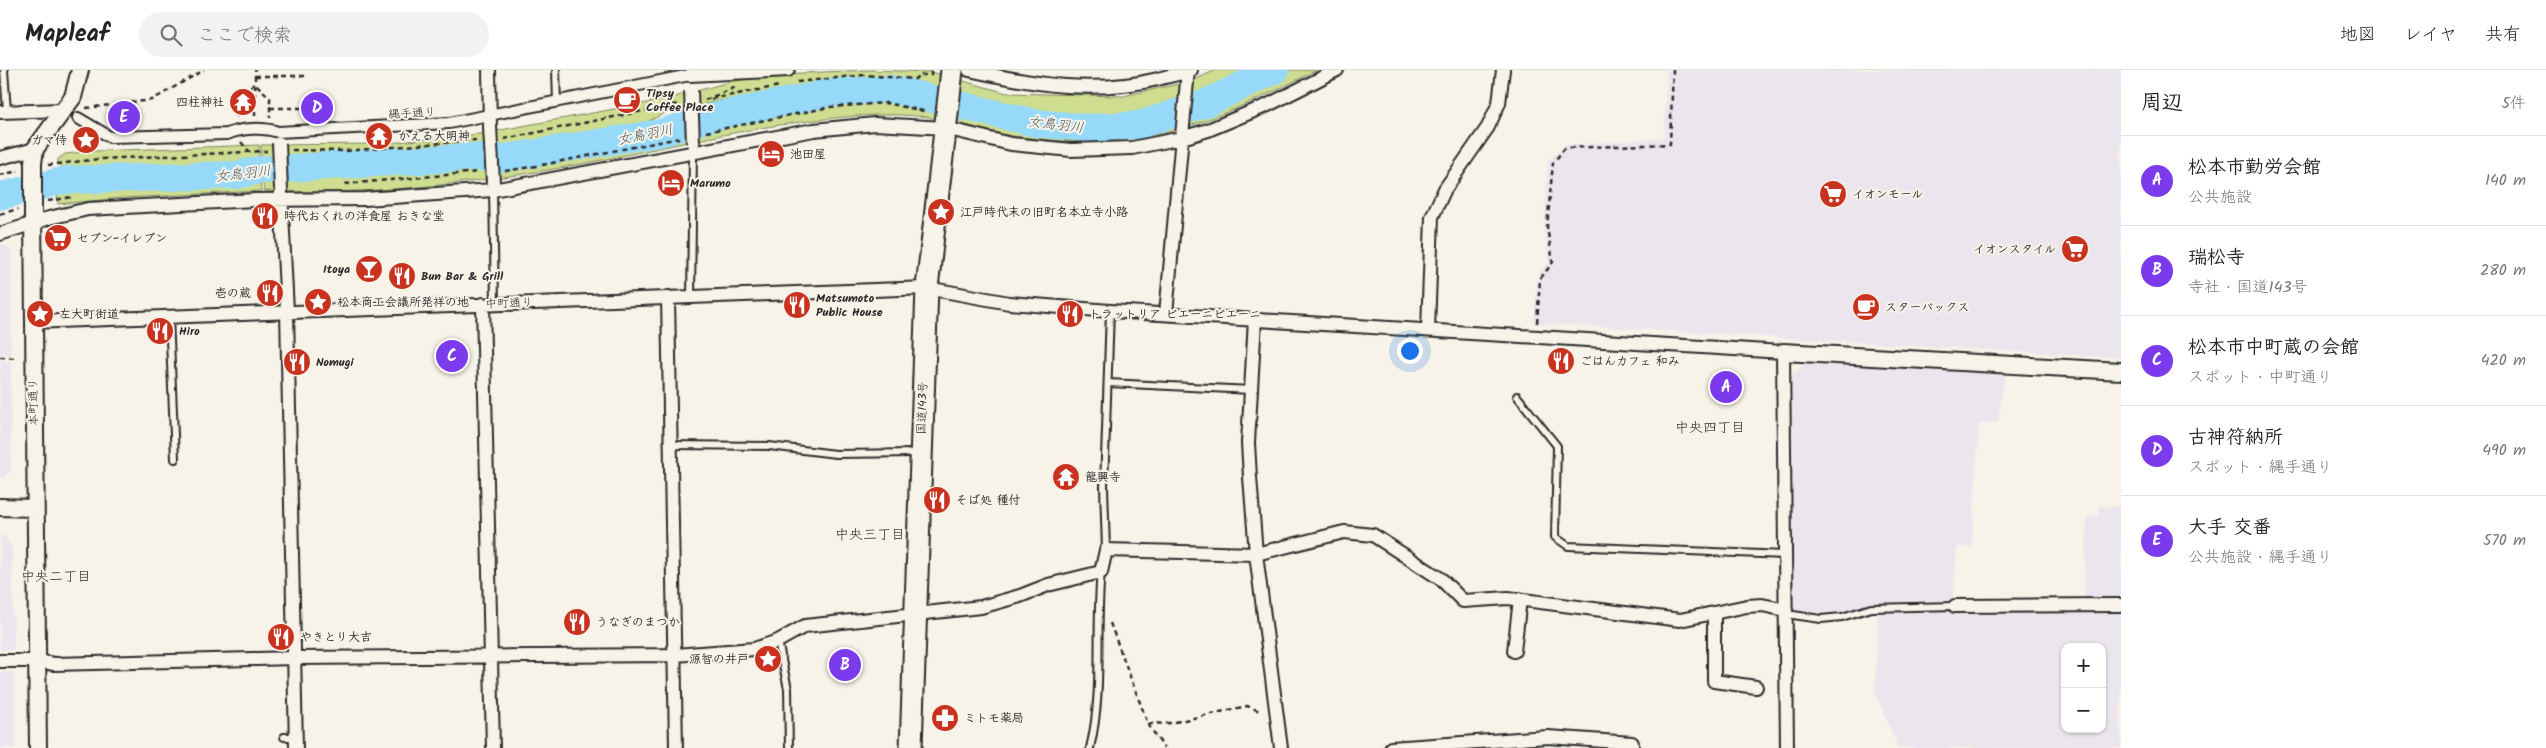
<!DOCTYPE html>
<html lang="ja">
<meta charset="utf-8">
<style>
body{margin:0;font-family:Kalam,"Klee One",sans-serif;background:#f2f2f2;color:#222}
.controls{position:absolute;right:15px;bottom:15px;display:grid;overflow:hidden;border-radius:10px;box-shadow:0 1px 4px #0004}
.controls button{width:45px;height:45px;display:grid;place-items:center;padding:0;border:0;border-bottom:1px solid #e0e0e0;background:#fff;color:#222;font:25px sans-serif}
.you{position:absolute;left:1409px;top:280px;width:18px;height:18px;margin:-12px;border:4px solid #fff;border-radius:50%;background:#1a73e8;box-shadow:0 0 0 8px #1a73e833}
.badge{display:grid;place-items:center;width:32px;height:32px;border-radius:50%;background:#7c3aed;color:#fff;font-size:16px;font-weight:700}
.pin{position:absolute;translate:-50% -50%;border:2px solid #fff;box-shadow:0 1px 5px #0006}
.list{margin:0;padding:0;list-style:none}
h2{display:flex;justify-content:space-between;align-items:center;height:65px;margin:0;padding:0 20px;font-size:21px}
h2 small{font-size:16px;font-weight:400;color:#767676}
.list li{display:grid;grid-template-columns:32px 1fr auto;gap:15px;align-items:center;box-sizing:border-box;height:90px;padding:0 20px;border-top:1px solid #e0e0e0}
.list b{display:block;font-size:19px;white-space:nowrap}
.list p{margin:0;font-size:16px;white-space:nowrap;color:#767676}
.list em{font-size:16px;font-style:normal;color:#767676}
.icon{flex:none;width:28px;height:28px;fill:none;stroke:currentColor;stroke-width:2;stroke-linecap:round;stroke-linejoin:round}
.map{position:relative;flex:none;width:2121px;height:678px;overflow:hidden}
header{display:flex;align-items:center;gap:30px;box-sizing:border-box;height:70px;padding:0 25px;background:#fff;border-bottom:1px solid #e0e0e0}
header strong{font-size:24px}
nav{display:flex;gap:28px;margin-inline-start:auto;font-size:18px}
.search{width:350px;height:45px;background:#f2f2f2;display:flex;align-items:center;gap:12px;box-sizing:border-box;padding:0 18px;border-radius:28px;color:#767676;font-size:19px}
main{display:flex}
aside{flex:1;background:#fff}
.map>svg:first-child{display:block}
</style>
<header>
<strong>Mapleaf</strong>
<div class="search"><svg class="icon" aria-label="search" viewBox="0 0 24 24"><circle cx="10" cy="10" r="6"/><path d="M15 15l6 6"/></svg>ここで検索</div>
<nav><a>地図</a><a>レイヤ</a><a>共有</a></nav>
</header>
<main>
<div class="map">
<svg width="2121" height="678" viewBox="0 0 2121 678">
<rect width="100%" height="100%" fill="#f7f3e8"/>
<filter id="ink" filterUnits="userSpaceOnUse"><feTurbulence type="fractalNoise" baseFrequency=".02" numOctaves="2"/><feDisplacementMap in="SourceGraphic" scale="10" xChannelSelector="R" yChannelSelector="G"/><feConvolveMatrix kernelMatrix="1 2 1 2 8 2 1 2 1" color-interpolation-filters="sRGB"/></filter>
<g filter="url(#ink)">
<path fill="#ebe6ed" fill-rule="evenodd" d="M1667 0H2121V288L1534 253 1537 207 1549 192 1544 157 1548 91 1565 75 1664 68Z
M5 175 11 180V286L0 285V176Z
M1808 290 2005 304 1998 352 1979 354 1972 477H1957L1953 532 1872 534 1843 543 1821 545 1793 540 1790 307Z
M0 291H11V401L2 409H0Z
M2099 436 2121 437V530L2084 529 2087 447 2099 446Z
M0 466H4L12 476 14 580H0Z
M2121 539V678H1898L1875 622 1878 541ZM2065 577H2102V659H2065Z
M0 602H14L16 678H0Z"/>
<path fill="#cedd90" stroke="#7c845e" d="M869 0 931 2 1007 23 1123 26 1192 11 1216 0H1260L1179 40 1126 52 1082 54 1036 49 973 31 944 19 868 10 719 31 665 43 637 57 589 70 499 79 479 77 345 87 292 85 261 88V75L378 74 479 64 663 30 733 11 801 3Z
M1281 0H1317C1275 21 1233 42 1189 56 1132 75 1070 74 1012 66 983 61 956 51 927 47 893 43 860 45 825 49 750 57 676 75 602 90 491 112 377 126 264 121L262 108 288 102 472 90 503 92 669 65 720 49 829 28 889 25 930 38 954 41 1033 58 1087 62 1141 59 1190 42Z
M259 75V89C235 96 216 91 191 101L64 98 58 93V89L65 84 94 81Z
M260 108 261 121 123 128 58 134 57 121 87 118 205 116Z"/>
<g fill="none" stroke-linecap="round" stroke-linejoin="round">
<path stroke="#97d9f9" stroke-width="28" d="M0 126 65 110 236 105 260 100 472 87 505 88 660 63 720 45 829 23 891 19 1035 53 1088 58 1139 55 1204 34 1275 0"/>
<g stroke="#2b2b2b" stroke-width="10">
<path id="service" d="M4 0 7 41
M556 0 557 33
M493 120 495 233
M691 226 693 84
M169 246 175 389
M1108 313 1251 320
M1517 326 1557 376 1555 467 1568 476 1785 485
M671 375 769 376 836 384 917 383
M1106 480 1104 417 1110 241
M1786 544 1821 549 1842 547 1871 538 1955 536
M778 571 788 619 789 678
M284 667H296
M1090 678C1104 621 1095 560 1101 502"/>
</g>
<g stroke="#2b2b2b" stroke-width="14">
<path id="pedestrian" d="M78 48 110 67 227 64C242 58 263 57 278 62L449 53 690 5"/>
</g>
<g stroke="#2b2b2b" stroke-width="16">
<path id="minor" d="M489 0 490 57
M969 0C1032 14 1093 25 1158 9 1168 6 1180 4 1191 0
M690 5 788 0
M0 42 63 40
M0 88 35 79
M281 123 287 241 296 678
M0 164 49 148 88 139 255 130 365 129 493 120 814 60 875 54 945 58 1011 74 1071 80 1132 78 1182 68 1208 60 1268 35 1337 0
M668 227 676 678
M483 234 493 678
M1166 244 1188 0
M1255 249 1248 373 1250 407 1256 484 1281 678
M32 252 927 218 1009 233 1110 241 1783 282 1787 678
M1428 260 1432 147 1445 119 1488 57 1499 33 1503 0
M1955 536 2121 535
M1714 543V611L1756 617
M1514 581 1520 529
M0 591H37L54 594 294 588 675 585 754 579 778 571 805 556 981 537 1020 526 1048 515 1101 502 1106 480 1256 484 1344 462 1373 465 1441 509 1463 531 1508 528 1680 550 1747 536 1762 535 1786 540
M1391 678 1548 667 1632 673V678"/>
</g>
<g stroke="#2b2b2b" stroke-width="20">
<path id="tertiary" d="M33 93 35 79 73 27 80 0
M33 144 38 678
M1783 282 2121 301
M0 437 34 438"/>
</g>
<g stroke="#2b2b2b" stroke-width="25">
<path id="trunk" d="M911 678 927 218 952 0"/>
</g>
<path stroke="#2b2b2b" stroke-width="2.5" stroke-dasharray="5 4" stroke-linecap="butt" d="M255 6H308
M797 12 864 5 915 9 919 5H931V0
M711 29 779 16
M705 30 736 17
M86 38 152 30 204 0
M270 38H313
M255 46V0
M237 47V28L255 13 270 28V48
M706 62 830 37 886 33 924 41
M504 69 678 34
M241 72 249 81
M292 80 345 81 476 70
M48 95 100 89 267 81
M542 95 679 68
M505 101 537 96
M0 105 18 101
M345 114 479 102
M48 131 72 127
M0 144 18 139
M1537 253 1540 209 1553 192 1547 157 1553 93 1565 78 1670 74 1673 0
M0 287 16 288
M1110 553 1148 654 1164 678
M1148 654 1171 653 1247 636 1262 642"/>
<use href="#service" stroke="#f7f3e8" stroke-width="6"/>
<use href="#pedestrian" stroke="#f7f3e8" stroke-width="10"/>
<use href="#minor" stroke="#f7f3e8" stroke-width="12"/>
<use href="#tertiary" stroke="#f7f3e8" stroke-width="16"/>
<use href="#trunk" stroke="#f7f3e8" stroke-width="21"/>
<g stroke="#2b2b2b" stroke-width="16" stroke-linecap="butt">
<path id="minor-bridge" d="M691 21 693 73
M490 57 493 112
M279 73 281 119"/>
</g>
<g stroke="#2b2b2b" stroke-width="20" stroke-linecap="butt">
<path id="tertiary-bridge" d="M33 144V93"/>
</g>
<use href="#minor-bridge" stroke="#f7f3e8" stroke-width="12"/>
<use href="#tertiary-bridge" stroke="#f7f3e8" stroke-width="16"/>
</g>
</g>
<defs>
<g id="cafe-disc" transform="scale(1.4375)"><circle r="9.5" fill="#c8321e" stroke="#f7f3e8"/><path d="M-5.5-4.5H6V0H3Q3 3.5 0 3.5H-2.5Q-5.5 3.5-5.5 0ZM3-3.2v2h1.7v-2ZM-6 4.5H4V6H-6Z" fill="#fff"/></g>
<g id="temple-disc" transform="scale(1.4375)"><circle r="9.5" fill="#c8321e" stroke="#f7f3e8"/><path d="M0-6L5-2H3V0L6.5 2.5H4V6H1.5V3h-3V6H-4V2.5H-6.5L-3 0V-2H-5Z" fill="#fff"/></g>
<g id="sight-disc" transform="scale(1.4375)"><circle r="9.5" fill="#c8321e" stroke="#f7f3e8"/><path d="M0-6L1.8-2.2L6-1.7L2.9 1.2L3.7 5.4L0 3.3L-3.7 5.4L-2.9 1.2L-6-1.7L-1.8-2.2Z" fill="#fff"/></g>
<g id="hotel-disc" transform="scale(1.4375)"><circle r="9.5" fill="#c8321e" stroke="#f7f3e8"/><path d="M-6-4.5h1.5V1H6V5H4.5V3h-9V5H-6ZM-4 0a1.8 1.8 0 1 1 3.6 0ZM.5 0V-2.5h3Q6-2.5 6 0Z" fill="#fff"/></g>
<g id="supermarket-disc" transform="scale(1.4375)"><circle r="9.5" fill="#c8321e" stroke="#f7f3e8"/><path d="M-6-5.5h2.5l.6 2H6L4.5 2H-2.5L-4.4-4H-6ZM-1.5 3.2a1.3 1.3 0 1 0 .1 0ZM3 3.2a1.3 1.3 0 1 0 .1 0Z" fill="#fff"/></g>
<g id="restaurant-disc" transform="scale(1.4375)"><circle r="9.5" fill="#c8321e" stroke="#f7f3e8"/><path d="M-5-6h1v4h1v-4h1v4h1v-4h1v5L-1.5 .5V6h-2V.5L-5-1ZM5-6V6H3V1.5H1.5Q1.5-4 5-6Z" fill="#fff"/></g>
<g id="bar-disc" transform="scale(1.4375)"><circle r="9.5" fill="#c8321e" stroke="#f7f3e8"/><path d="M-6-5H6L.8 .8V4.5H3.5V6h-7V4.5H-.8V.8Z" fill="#fff"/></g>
<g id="pharmacy-disc" transform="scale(1.4375)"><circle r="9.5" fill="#c8321e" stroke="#f7f3e8"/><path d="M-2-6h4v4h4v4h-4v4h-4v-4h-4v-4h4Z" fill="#fff"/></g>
</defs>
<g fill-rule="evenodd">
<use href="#cafe-disc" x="627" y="30"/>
<use href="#temple-disc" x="243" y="32"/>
<use href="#temple-disc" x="379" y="66"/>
<use href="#sight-disc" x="86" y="70"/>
<use href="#hotel-disc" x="771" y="84"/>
<use href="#hotel-disc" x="671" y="113"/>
<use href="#supermarket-disc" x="1833" y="124"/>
<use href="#sight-disc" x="941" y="142"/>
<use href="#restaurant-disc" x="265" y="146"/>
<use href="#supermarket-disc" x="58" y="168"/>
<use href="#supermarket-disc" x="2075" y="179"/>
<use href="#bar-disc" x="369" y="199"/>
<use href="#restaurant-disc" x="402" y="206"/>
<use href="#restaurant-disc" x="270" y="223"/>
<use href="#sight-disc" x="318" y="232"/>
<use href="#restaurant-disc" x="797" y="235"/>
<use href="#cafe-disc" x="1866" y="237"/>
<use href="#sight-disc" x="40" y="244"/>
<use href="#restaurant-disc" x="1070" y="244"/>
<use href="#restaurant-disc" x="160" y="261"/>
<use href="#restaurant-disc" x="1561" y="291"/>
<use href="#restaurant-disc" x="297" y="292"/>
<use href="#temple-disc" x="1066" y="407"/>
<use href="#restaurant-disc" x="937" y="430"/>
<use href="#restaurant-disc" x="577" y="552"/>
<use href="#restaurant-disc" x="281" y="567"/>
<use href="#sight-disc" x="768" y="589"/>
<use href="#pharmacy-disc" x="945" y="648"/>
</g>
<g text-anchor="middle" stroke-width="4" stroke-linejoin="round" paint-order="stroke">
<g font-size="12" font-weight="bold" fill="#2b2b2b" stroke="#f7f3e8" text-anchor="start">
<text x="646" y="27">Tipsy<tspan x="646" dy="14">Coffee Place</tspan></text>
<text x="224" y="36" text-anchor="end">四柱神社</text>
<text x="398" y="70">かえる大明神</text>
<text x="67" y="74" text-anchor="end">ガマ侍</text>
<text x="790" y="88">池田屋</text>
<text x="690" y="117">Marumo</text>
<text x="1852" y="128">イオンモール</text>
<text x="960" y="146">江戸時代末の旧町名本立寺小路</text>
<text x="284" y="150">時代おくれの洋食屋 おきな堂</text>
<text x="77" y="172">セブン-イレブン</text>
<text x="2056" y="183" text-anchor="end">イオンスタイル</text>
<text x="350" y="203" text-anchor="end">Itoya</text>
<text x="421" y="210">Bun Bar &amp; Grill</text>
<text x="251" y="227" text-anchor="end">壱の蔵</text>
<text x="816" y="232">Matsumoto<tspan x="816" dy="14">Public House</tspan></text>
<text x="337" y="236">松本商工会議所発祥の地</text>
<text x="1885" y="241">スターバックス</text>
<text x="59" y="248">左大町街道</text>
<text x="1089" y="248">トラットリア ビエーニビエーニ</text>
<text x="179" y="265">Hiro</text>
<text x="1580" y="295">ごはんカフェ 和み</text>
<text x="316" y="296">Nomugi</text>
<text x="1085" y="411">龍興寺</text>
<text x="956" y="434">そば処 種付</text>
<text x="596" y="556">うなぎのまつか</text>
<text x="300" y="571">やきとり大吉</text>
<text x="749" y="593" text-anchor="end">源智の井戸</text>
<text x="964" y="652">ミトモ薬局</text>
</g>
<g font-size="12" fill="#2b2b2b" stroke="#f7f3e8">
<text transform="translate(412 43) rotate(-3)" y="4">縄手通り</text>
<text transform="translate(509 233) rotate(-2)" y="4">中町通り</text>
<text transform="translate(33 332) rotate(-91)" y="4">本町通り</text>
<text transform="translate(922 338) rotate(-88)" y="4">国道143号</text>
</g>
<g font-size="14" font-style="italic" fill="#46565e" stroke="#f7f3e8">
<text transform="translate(1056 54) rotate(7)" y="5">女鳥羽川</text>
<text transform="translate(645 64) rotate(-11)" y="5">女鳥羽川</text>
<text transform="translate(243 103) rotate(-6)" y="5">女鳥羽川</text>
</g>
<g font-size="14" fill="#2b2b2b" stroke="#f7f3e8">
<text x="1710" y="362">中央四丁目</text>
<text x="870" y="469">中央三丁目</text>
<text x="56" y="511">中央二丁目</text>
</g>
</g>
</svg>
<div class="controls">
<button>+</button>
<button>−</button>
</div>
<div class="you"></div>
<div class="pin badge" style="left:1726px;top:317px">A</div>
<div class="pin badge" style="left:845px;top:595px">B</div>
<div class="pin badge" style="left:452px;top:286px">C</div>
<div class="pin badge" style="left:317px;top:38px">D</div>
<div class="pin badge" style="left:124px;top:47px">E</div>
</div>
<aside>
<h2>周辺<small>5件</small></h2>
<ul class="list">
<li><span class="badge">A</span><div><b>松本市勤労会館</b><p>公共施設</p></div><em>140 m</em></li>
<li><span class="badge">B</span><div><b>瑞松寺</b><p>寺社 · 国道143号</p></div><em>280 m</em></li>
<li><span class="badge">C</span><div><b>松本市中町蔵の会館</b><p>スポット · 中町通り</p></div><em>420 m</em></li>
<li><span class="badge">D</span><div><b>古神符納所</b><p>スポット · 縄手通り</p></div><em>490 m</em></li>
<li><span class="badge">E</span><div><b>大手 交番</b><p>公共施設 · 縄手通り</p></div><em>570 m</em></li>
</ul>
</aside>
</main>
